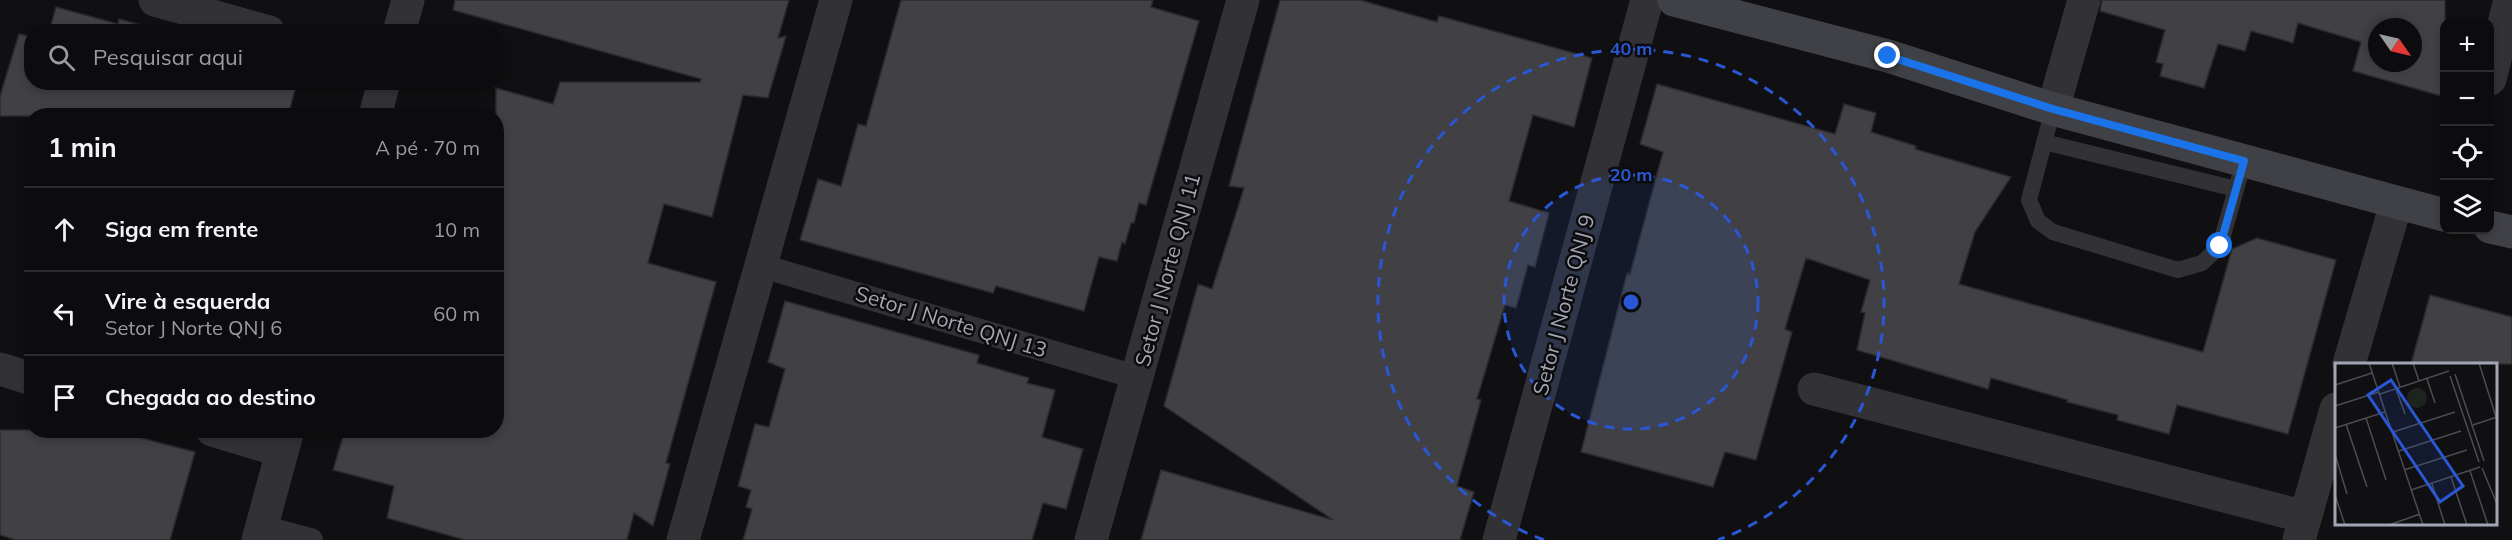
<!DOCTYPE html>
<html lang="pt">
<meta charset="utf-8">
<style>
body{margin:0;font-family:Mulish,sans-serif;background:#1a1a1c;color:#f1f3f6}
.controls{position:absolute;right:18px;top:18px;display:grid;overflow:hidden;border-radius:12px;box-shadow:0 3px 9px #0003}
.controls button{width:54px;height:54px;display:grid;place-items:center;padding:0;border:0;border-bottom:2px solid #2c2c2e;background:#0c0c0e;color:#f1f3f6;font:30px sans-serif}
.compass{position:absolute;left:2368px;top:18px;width:54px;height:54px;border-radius:50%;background:#0c0c0e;box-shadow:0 3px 9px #0003;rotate:124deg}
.stop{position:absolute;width:18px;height:18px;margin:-14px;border:4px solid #1a73e8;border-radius:50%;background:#fff}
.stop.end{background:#1a73e8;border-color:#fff;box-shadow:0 2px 6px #0008}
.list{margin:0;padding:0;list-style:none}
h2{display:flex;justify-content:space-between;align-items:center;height:78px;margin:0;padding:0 24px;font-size:26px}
h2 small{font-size:20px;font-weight:400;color:#9a9b9e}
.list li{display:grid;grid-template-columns:39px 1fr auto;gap:18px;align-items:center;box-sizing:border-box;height:84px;padding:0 24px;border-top:2px solid #2c2c2e}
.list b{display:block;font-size:22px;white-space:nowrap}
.list p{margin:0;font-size:20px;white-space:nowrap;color:#9a9b9e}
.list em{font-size:20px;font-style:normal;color:#9a9b9e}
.icon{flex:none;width:33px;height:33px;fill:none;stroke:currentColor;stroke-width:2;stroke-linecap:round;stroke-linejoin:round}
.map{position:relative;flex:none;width:2512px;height:540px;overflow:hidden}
.search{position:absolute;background:#0c0c0e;box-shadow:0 3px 9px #0003;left:24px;top:24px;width:480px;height:66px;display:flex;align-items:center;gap:15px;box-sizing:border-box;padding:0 21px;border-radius:24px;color:#9a9b9e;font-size:22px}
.panel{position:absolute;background:#0c0c0e;box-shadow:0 3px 9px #0003;left:24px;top:108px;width:480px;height:330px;border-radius:24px}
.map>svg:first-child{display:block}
</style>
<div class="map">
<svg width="2512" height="540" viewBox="0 0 2512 540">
<rect width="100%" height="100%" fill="#101012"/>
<path fill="#404045" stroke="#2b2a2e" stroke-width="1.5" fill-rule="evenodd" d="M455 0H789L778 38 786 36 768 98 743 95 712 217 664 204 648 263 716 282 666 463 670 464 653 526 634 513 627 540H465L387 518 394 486 333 470 345 430H496V88L553 104 560 82H700L701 79 453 10Z
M901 0H1153L1151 7 1199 21 1146 205 1139 203 1134 223H1131L1125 244 1122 242 1117 261 1099 257 1084 311 996 286 993 293 800 240 818 179 841 186 858 124 866 126Z
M1280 0H1360L1437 22 1439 16 1592 58 1574 127 1533 115 1509 201 1549 213 1535 267 1528 265 1516 308 1505 305 1477 399 1481 400 1457 486 1474 492 1460 540H1141L1161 470 1333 520 1164 406 1198 284 1212 289 1244 188 1229 186Z
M2102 0H2445V97L2353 71 2361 42 2298 23 2293 43 2251 31 2245 51 2218 44 2204 88 2160 76 2163 64 2156 62 2165 30 2100 11ZM2377 27H2413V63H2377Z
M56 7 118 24 119 19 166 32H49Z
M19 34 32 37V82H297L288 116H0V96Z
M1657 84 1835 134 1844 104 1876 113 1871 132 1916 146 1915 149 2011 177 1975 232 1959 284 2203 352 2232 249 2257 238 2336 260 2288 434 2177 405 2169 434 2117 420 2118 415 2067 402 2068 400 1991 378 1988 389 1857 350 1865 313 1861 312 1870 280 1806 258 1785 329 1792 332 1756 460 1725 452 1713 487 1581 452 1627 273 1630 274 1663 152 1640 144Z
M2430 295 2512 317V364H2411Z
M785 301 979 355 977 363 1029 378 1027 383 1055 390 1042 437 1083 449 1066 509 1043 503 1032 540H743L752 509 746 507 751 490 738 486 755 424 769 427 785 369 768 362Z
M0 430H111L195 452 170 540H16L0 535Z"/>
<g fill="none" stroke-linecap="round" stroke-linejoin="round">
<path stroke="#323236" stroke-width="16" d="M2053 109 2029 200 2038 221 2053 232 2178 270 2202 263 2220 246 2244 161
M2044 142 2236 189"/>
<path stroke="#323236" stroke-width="24" d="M762 266 1139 378
M261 527 311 540"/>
<path stroke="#323236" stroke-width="33" d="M155 0 269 32
M399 32 408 0
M2490 79 2510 0
M2053 109 2084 0
M375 116 384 82
M2349 364 2396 204
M0 369 32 379
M1814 389 2305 517
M212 430 282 451
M258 540 288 430
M683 540 836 0
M1091 540 1243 0
M1499 540 1647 0
M2299 540 2336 409"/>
<path stroke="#404146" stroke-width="33" d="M1674 0 1888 56 2053 109 2444 215
M2490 227 2512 232"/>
</g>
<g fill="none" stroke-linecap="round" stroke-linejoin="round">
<path stroke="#1a73e8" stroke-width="8" d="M1888 56 2053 109 2244 161 2220 246"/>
</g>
<circle cx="1631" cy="302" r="127" fill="#2a57d4" fill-opacity=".12"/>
<g fill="none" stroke="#2a57d4" stroke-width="3" stroke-dasharray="10 8">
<circle cx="1631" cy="302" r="127"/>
<path d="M1544 540A253 253 0 1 1 1718 540"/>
</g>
<g text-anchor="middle" stroke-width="5" stroke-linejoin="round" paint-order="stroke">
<g font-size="21" fill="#a2a6b2" stroke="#0c0b0d">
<text transform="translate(1168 270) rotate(-75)" y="7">Setor J Norte QNJ 11</text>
<text transform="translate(1564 305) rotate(-75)" y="7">Setor J Norte QNJ 9</text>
<text transform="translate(951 322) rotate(17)" y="7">Setor J Norte QNJ 13</text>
</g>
</g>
<g transform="translate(2335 363)">
<rect width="162" height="162" fill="#101012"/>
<path d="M72 35a10 10 0 1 1 20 0a10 10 0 1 1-20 0Z" fill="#1d241e"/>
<path fill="none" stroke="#4a4c52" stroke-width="1.5" d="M34 0 88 162M57 0 65 24M78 0 84 18M144 0 161 54M120 11 149 98M115 13 144 99M92 16 100 40M0 22 37 10M61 26 70 51M45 31 114 8M0 43 44 29M31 55 51 117M11 61 32 124M138 62 162 54M0 65 50 49M58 69 120 49M64 88 126 68M0 91 12 131M147 105 162 141M69 107 132 87M135 108 153 162M116 114 132 162M97 121 110 162M76 127 145 104M0 132 10 162M54 162 85 151"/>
<path fill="#2a57d4" fill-opacity="0.15" stroke="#2a57d4" stroke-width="3" d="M56 17 128 123 105 139 33 32Z"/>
<rect width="162" height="162" fill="none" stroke="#a2a6b2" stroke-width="3"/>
</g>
<circle cx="1631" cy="302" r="9" fill="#2a57d4" stroke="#0c0b0d" stroke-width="3"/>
<g font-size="18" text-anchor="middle" font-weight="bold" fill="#2a57d4" stroke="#0c0b0d" stroke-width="5" stroke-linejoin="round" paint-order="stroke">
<text x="1631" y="55">40 m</text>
<text x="1631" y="181">20 m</text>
</g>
</svg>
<div class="controls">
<button>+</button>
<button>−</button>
<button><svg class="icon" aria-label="locate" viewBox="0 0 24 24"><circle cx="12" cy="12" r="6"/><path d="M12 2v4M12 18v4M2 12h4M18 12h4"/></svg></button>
<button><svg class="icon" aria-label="layers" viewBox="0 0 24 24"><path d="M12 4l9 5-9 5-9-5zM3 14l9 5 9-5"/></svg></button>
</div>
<svg class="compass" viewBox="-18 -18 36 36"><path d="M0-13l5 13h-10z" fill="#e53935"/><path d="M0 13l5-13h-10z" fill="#9a9b9e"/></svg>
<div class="stop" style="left:2220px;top:246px"></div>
<div class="stop end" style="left:1888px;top:56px"></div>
<div class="search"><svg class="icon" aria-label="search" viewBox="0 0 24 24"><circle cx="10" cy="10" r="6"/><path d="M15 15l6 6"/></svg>Pesquisar aqui</div>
<section class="panel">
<h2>1 min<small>A pé · 70 m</small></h2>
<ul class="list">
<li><svg class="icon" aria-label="ahead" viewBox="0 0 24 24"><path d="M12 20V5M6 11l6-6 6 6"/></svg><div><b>Siga em frente</b></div><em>10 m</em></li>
<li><svg class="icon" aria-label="left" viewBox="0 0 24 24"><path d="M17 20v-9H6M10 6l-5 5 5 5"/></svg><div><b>Vire à esquerda</b><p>Setor J Norte QNJ 6</p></div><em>60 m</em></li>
<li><svg class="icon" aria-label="arrive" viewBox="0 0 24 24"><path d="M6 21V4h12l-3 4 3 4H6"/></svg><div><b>Chegada ao destino</b></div></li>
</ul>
</section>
</div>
